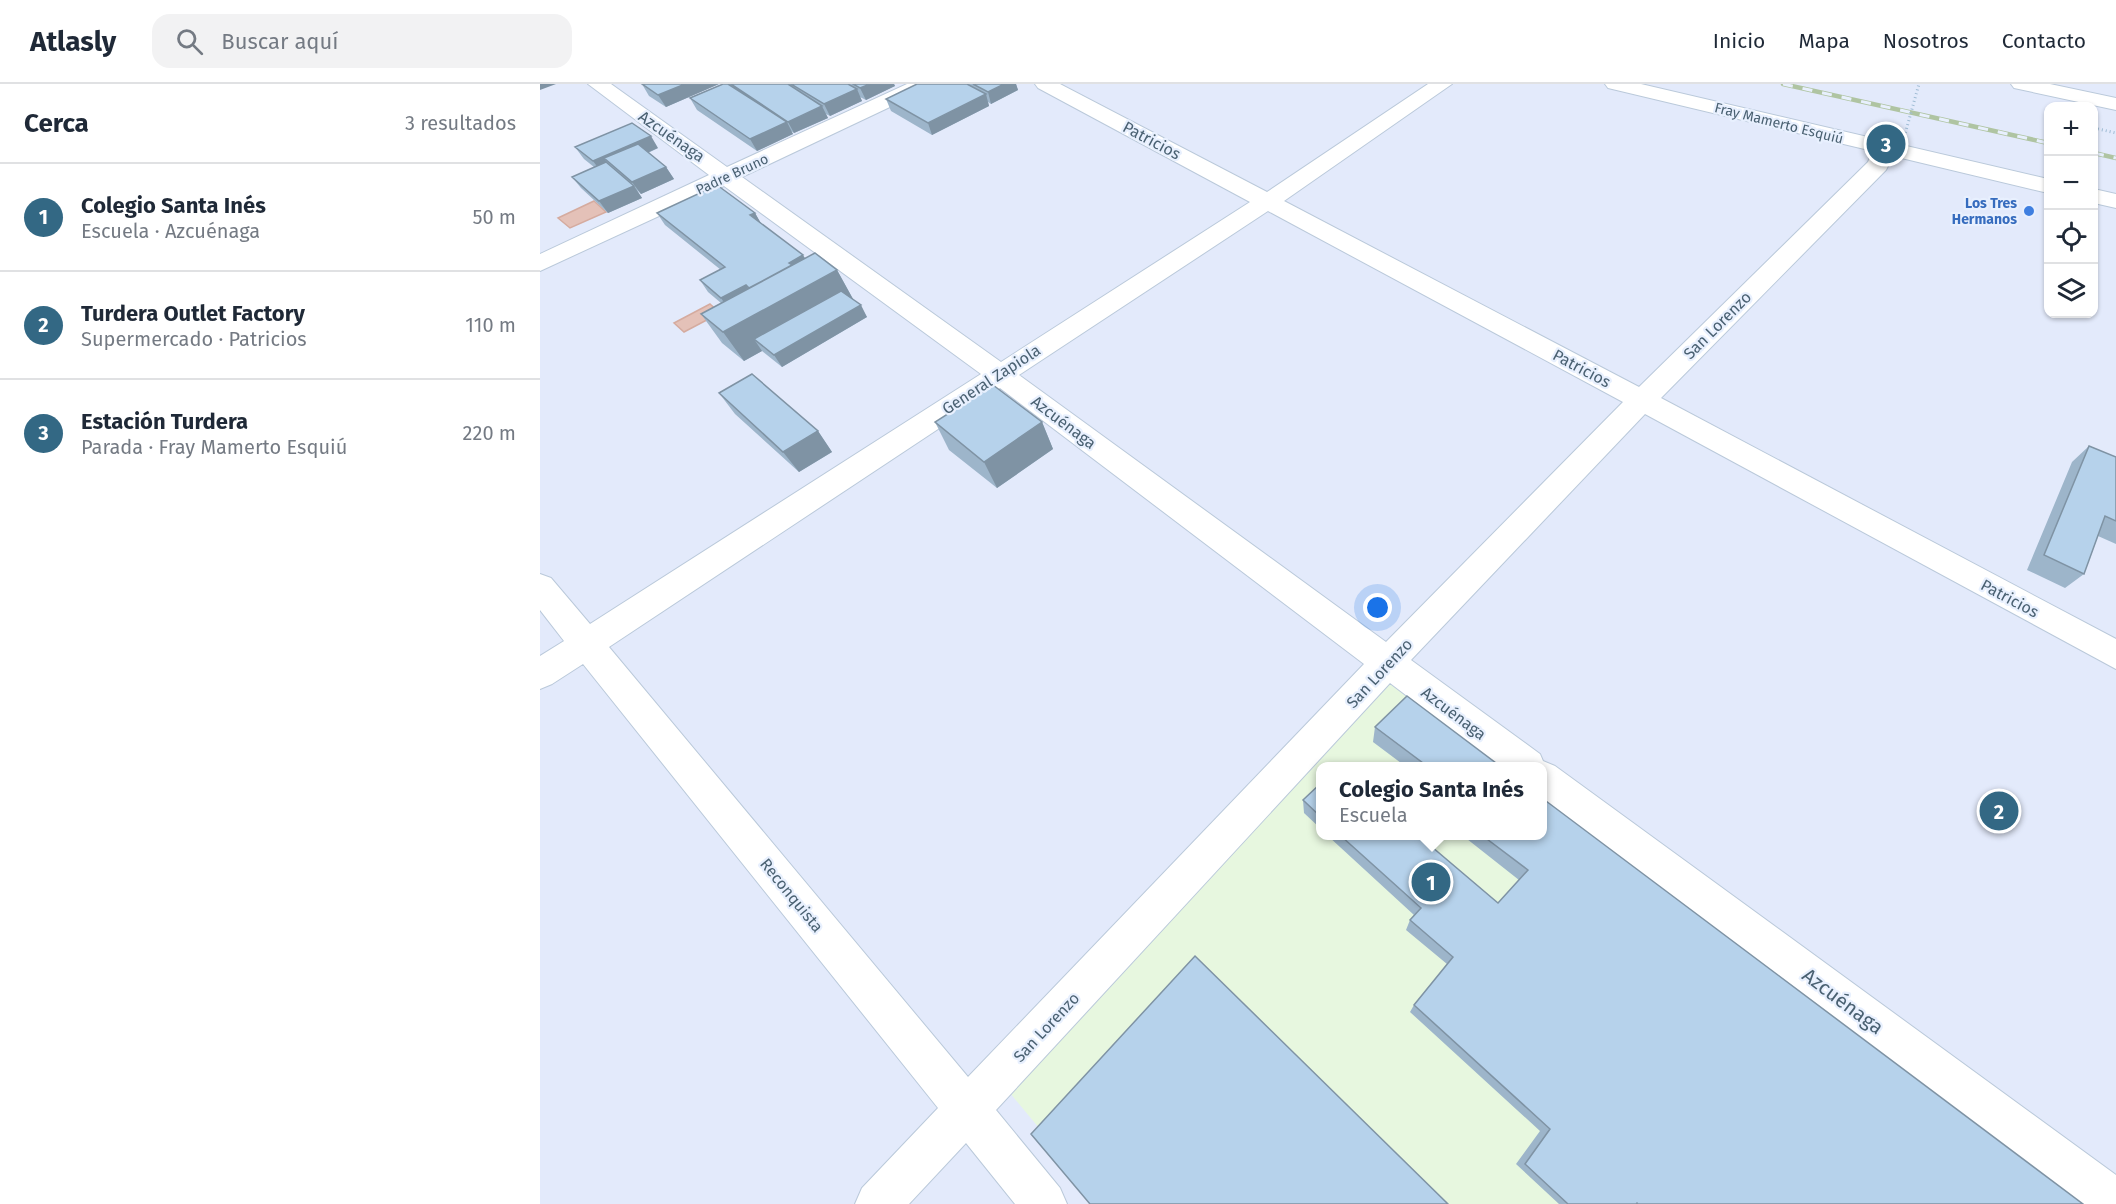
<!DOCTYPE html>
<html lang="es">
<meta charset="utf-8">
<style>
body{margin:0;font-family:"Fira Sans",sans-serif;background:#f2f2f3;color:#1f2937}
.controls{position:absolute;right:18px;top:18px;display:grid;overflow:hidden;border-radius:12px;box-shadow:0 2px 4px #0004}
.controls button{width:54px;height:54px;display:grid;place-items:center;padding:0;border:0;border-bottom:2px solid #e0e1e3;background:#fff;color:#1f2937;font:30px sans-serif}
.you{position:absolute;left:838px;top:524px;width:21px;height:21px;margin:-15px;border:4px solid #fff;border-radius:50%;background:#1a73e8;box-shadow:0 0 0 9px #1a73e833}
.badge{display:grid;place-items:center;width:39px;height:39px;border-radius:50%;background:#336884;color:#fff;font-size:20px;font-weight:700}
.pin{position:absolute;translate:-50% -50%;border:3px solid #fff;box-shadow:0 2px 6px #0006}
.popup{position:absolute;left:776px;top:678px;width:231px;height:78px;box-sizing:border-box;display:grid;place-content:center;border-radius:12px;background:#fff;filter:drop-shadow(0 2px 4px #0005);font-size:20px;white-space:nowrap;color:#747a83}
.popup b{font-size:22px;color:#1f2937}
.popup::after{content:'';position:absolute;left:50%;top:100%;margin-left:-12px;border:12px solid transparent;border-top-color:#fff}
.list{margin:0;padding:0;list-style:none}
h2{display:flex;justify-content:space-between;align-items:center;height:78px;margin:0;padding:0 24px;font-size:26px}
h2 small{font-size:20px;font-weight:400;color:#747a83}
.list li{display:grid;grid-template-columns:39px 1fr auto;gap:18px;align-items:center;box-sizing:border-box;height:108px;padding:0 24px;border-top:2px solid #e0e1e3}
.list b{display:block;font-size:22px;white-space:nowrap}
.list p{margin:0;font-size:20px;white-space:nowrap;color:#747a83}
.list em{font-size:20px;font-style:normal;color:#747a83}
.icon{flex:none;width:33px;height:33px;fill:none;stroke:currentColor;stroke-width:2;stroke-linecap:round;stroke-linejoin:round}
.map{position:relative;flex:none;width:1576px;height:1120px;overflow:hidden}
header{display:flex;align-items:center;gap:36px;box-sizing:border-box;height:84px;padding:0 30px;background:#fff;border-bottom:2px solid #e0e1e3}
header strong{font-size:28px}
nav{display:flex;gap:33px;margin-inline-start:auto;font-size:21px}
.search{width:420px;height:54px;background:#f2f2f3;display:flex;align-items:center;gap:15px;box-sizing:border-box;padding:0 21px;border-radius:18px;color:#747a83;font-size:22px}
main{display:flex}
aside{flex:1;background:#fff}
.map>svg:first-child{display:block}
</style>
<header>
<strong>Atlasly</strong>
<div class="search"><svg class="icon" aria-label="search" viewBox="0 0 24 24"><circle cx="10" cy="10" r="6"/><path d="M15 15l6 6"/></svg>Buscar aquí</div>
<nav><a>Inicio</a><a>Mapa</a><a>Nosotros</a><a>Contacto</a></nav>
</header>
<main>
<aside>
<h2>Cerca<small>3 resultados</small></h2>
<ul class="list">
<li><span class="badge">1</span><div><b>Colegio Santa Inés</b><p>Escuela · Azcuénaga</p></div><em>50 m</em></li>
<li><span class="badge">2</span><div><b>Turdera Outlet Factory</b><p>Supermercado · Patricios</p></div><em>110 m</em></li>
<li><span class="badge">3</span><div><b>Estación Turdera</b><p>Parada · Fray Mamerto Esquiú</p></div><em>220 m</em></li>
</ul>
</aside>
<div class="map">
<svg width="1576" height="1120" viewBox="0 0 1576 1120">
<rect width="100%" height="100%" fill="#e3eafb"/>
<path fill="#e7f7df" d="M854 594 970 682H780V752H1002L1543 1120H562L465 1003Z"/>
<path fill="#e4c1b8" stroke="#d5ab9f" stroke-width="1.5" d="M54 117 66 128 30 144 18 134Z
M170 220 180 229 144 248 134 239Z"/>
<g fill="none" stroke-linecap="round" stroke-linejoin="round">
<g stroke="#bac9da" stroke-width="2">
<path id="street" d="M48 0H71L187 83 367 0H393L390 4 202 93 461 278 710 118 498 4 495 0H520L727 108 888 0H912L744 117 1099 303 1328 78 1333 67 1068 4 1065 0H1101L1508 95V109L1353 72 1346 86 1121 314 1576 555V585L1105 330 871 576 1000 670 1003 677 1015 682 1576 1091V1120H1540L1002 716V682H959L850 599 456 1026 520 1104 527 1120H475L426 1059 369 1120H315L322 1104 398 1024 43 580 12 600 0 605V572L24 557 0 526V490L11 494 50 540 441 290 184 102 0 187V170L169 91ZM728 127 1083 318 846 558 479 291ZM460 304 824 580 428 993 69 563Z
M1471 0H1510L1576 14V26L1474 4Z
M1554 105 1576 110V124L1554 119Z"/>
</g>
<path stroke="#9fbcd4" stroke-width="3" stroke-dasharray="1 3" stroke-linecap="butt" d="M1554 44 1576 49"/>
<use href="#street" fill="#fff" fill-rule="evenodd"/>
<g stroke="#afc4a2" stroke-width="4.5">
<path id="rail" d="M1243 0 1508 59
M1554 69 1576 74"/>
</g>
<use href="#rail" stroke="#e8f0fe" stroke-width="3" stroke-dasharray="10" stroke-linecap="butt"/>
<path stroke="#9fbcd4" stroke-width="3" stroke-dasharray="1 3" stroke-linecap="butt" d="M1360 68 1379 0"/>
</g>
<path fill="#9db5ca" d="M102 0H179L126 23 109 12Z
M189 0H354L355 2 326 16 320 13 322 17 290 32 286 30 288 34 254 49 251 47 253 50 217 67 157 26 150 14 189 1Z
M377 0H476L478 6 451 20 448 18 449 22 392 51 351 27 346 15Z
M35 63 118 64 108 69 126 83 134 95 101 110 97 106 102 114 68 129 41 104 32 93 54 83 44 75Z
M117 129H215L221 140 265 174 297 186 313 215 327 233 242 283 222 267 204 277 182 259 161 230 181 219 168 208 160 196 181 186 125 141Z
M179 309 278 347 292 368 259 388 195 330Z
M395 338H502L513 365 457 404 409 366Z
M1549 362 1576 373V460L1558 452 1544 490 1525 504 1487 486 1532 378Z
M835 643 960 682H865L833 658Z
M780 700V744L764 729 763 716Z
M788 752H879L958 819 979 796 927 755 928 752H1002L1543 1120H1019L976 1080 1000 1047 870 928 874 921 907 880 866 846 870 836 874 831Z"/>
<path fill="#7f93a4" d="M0 0H16L0 6Z
M145 0H179L126 23 118 11Z
M330 0H354L355 2 326 16 320 4Z
M464 0H476L478 6 451 20 448 8Z
M317 5 322 17 290 32 284 20Z
M446 10 449 22 392 51 388 39Z
M282 22 288 34 254 49 248 38Z
M247 38 253 50 217 67 210 55Z
M111 52 118 64 75 83 64 74 72 85 62 89 53 77Z
M126 83 134 95 101 110 92 98Z
M94 102 102 114 68 129 59 117Z
M215 129 222 141 210 131Z
M263 171 270 183 256 190 249 179Z
M297 186 313 215 214 255 222 267 204 277 183 248Z
M206 201 214 213 189 226 181 214Z
M321 221 327 233 242 283 234 271Z
M502 338 513 365 457 404 444 378Z
M278 347 292 368 259 388 243 368Z"/>
<path fill="#b6d2eb" stroke="#7f93a4" stroke-width="1.5" d="M102 0H145L118 11Z
M183 0H188L247 38 210 55 150 14Z
M191 0H248L282 22 248 38Z
M251 0H308L317 5 284 20Z
M313 0H330L320 4Z
M377 0H427L446 10 388 39 346 15Z
M433 0H464L448 8Z
M92 39 111 52 53 77 35 63Z
M98 60 126 83 92 98 64 74Z
M66 78 94 102 59 117 32 93Z
M177 101 215 129 210 131 263 171 249 179 252 181 209 204 206 201 181 214 160 196 185 183 117 129Z
M275 169 297 186 183 248 161 230Z
M301 207 321 221 234 271 214 255Z
M212 290 278 347 243 368 179 309Z
M453 301 502 338 444 378 395 338Z
M1549 362 1576 373V437L1565 432 1544 490 1504 471Z
M867 612 960 682H887L835 643Z
M780 700V732L763 716Z
M1002 714 1543 1120H1098L1097 1119 1096 1120H1028L985 1080 1010 1045 874 921 913 873 870 836 881 824 801 752H879L958 819 988 786 943 752H1002Z
M655 872 908 1120H550L491 1050Z"/>
<circle fill="#3f7fe0" stroke="#e8f0fe" stroke-width="2" cx="1489" cy="127" r="6"/>
<g text-anchor="middle" stroke-width="4.5" stroke-linejoin="round" paint-order="stroke">
<g font-size="14" fill="#4a6172" stroke="#e8f0fe">
<text transform="translate(1239 39) rotate(14)" y="5">Fray Mamerto Esquiú</text>
<text transform="translate(192 90) rotate(-25)" y="5">Padre Bruno</text>
</g>
<g font-size="14" font-weight="bold" fill="#366cbe" stroke="#e8f0fe" text-anchor="end">
<text x="1477" y="124">Los Tres<tspan x="1477" dy="16">Hermanos</tspan></text>
</g>
<g font-size="16" fill="#4a6172" stroke="#e8f0fe">
<text transform="translate(132 52) rotate(35)" y="6">Azcuénaga</text>
<text transform="translate(612 56) rotate(28)" y="6">Patricios</text>
<text transform="translate(1177 241) rotate(-45)" y="6">San Lorenzo</text>
<text transform="translate(1042 284) rotate(28)" y="6">Patricios</text>
<text transform="translate(451 295) rotate(-33)" y="6">General Zapiola</text>
<text transform="translate(524 338) rotate(37)" y="6">Azcuénaga</text>
<text transform="translate(1470 514) rotate(28)" y="6">Patricios</text>
<text transform="translate(839 589) rotate(-47)" y="6">San Lorenzo</text>
<text transform="translate(914 629) rotate(37)" y="6">Azcuénaga</text>
<text transform="translate(252 811) rotate(51)" y="6">Reconquista</text>
<text transform="translate(506 943) rotate(-47)" y="6">San Lorenzo</text>
</g>
<g font-size="20" fill="#4a6172" stroke="#e8f0fe">
<text transform="translate(1303 917) rotate(37)" y="7">Azcuénaga</text>
</g>
</g>
</svg>
<div class="controls">
<button>+</button>
<button>−</button>
<button><svg class="icon" aria-label="locate" viewBox="0 0 24 24"><circle cx="12" cy="12" r="6"/><path d="M12 2v4M12 18v4M2 12h4M18 12h4"/></svg></button>
<button><svg class="icon" aria-label="layers" viewBox="0 0 24 24"><path d="M12 4l9 5-9 5-9-5zM3 14l9 5 9-5"/></svg></button>
</div>
<div class="you"></div>
<div class="pin badge" style="left:891px;top:798px">1</div>
<div class="popup"><b>Colegio Santa Inés</b>Escuela</div>
<div class="pin badge" style="left:1459px;top:727px">2</div>
<div class="pin badge" style="left:1346px;top:60px">3</div>
</div>
</main>
